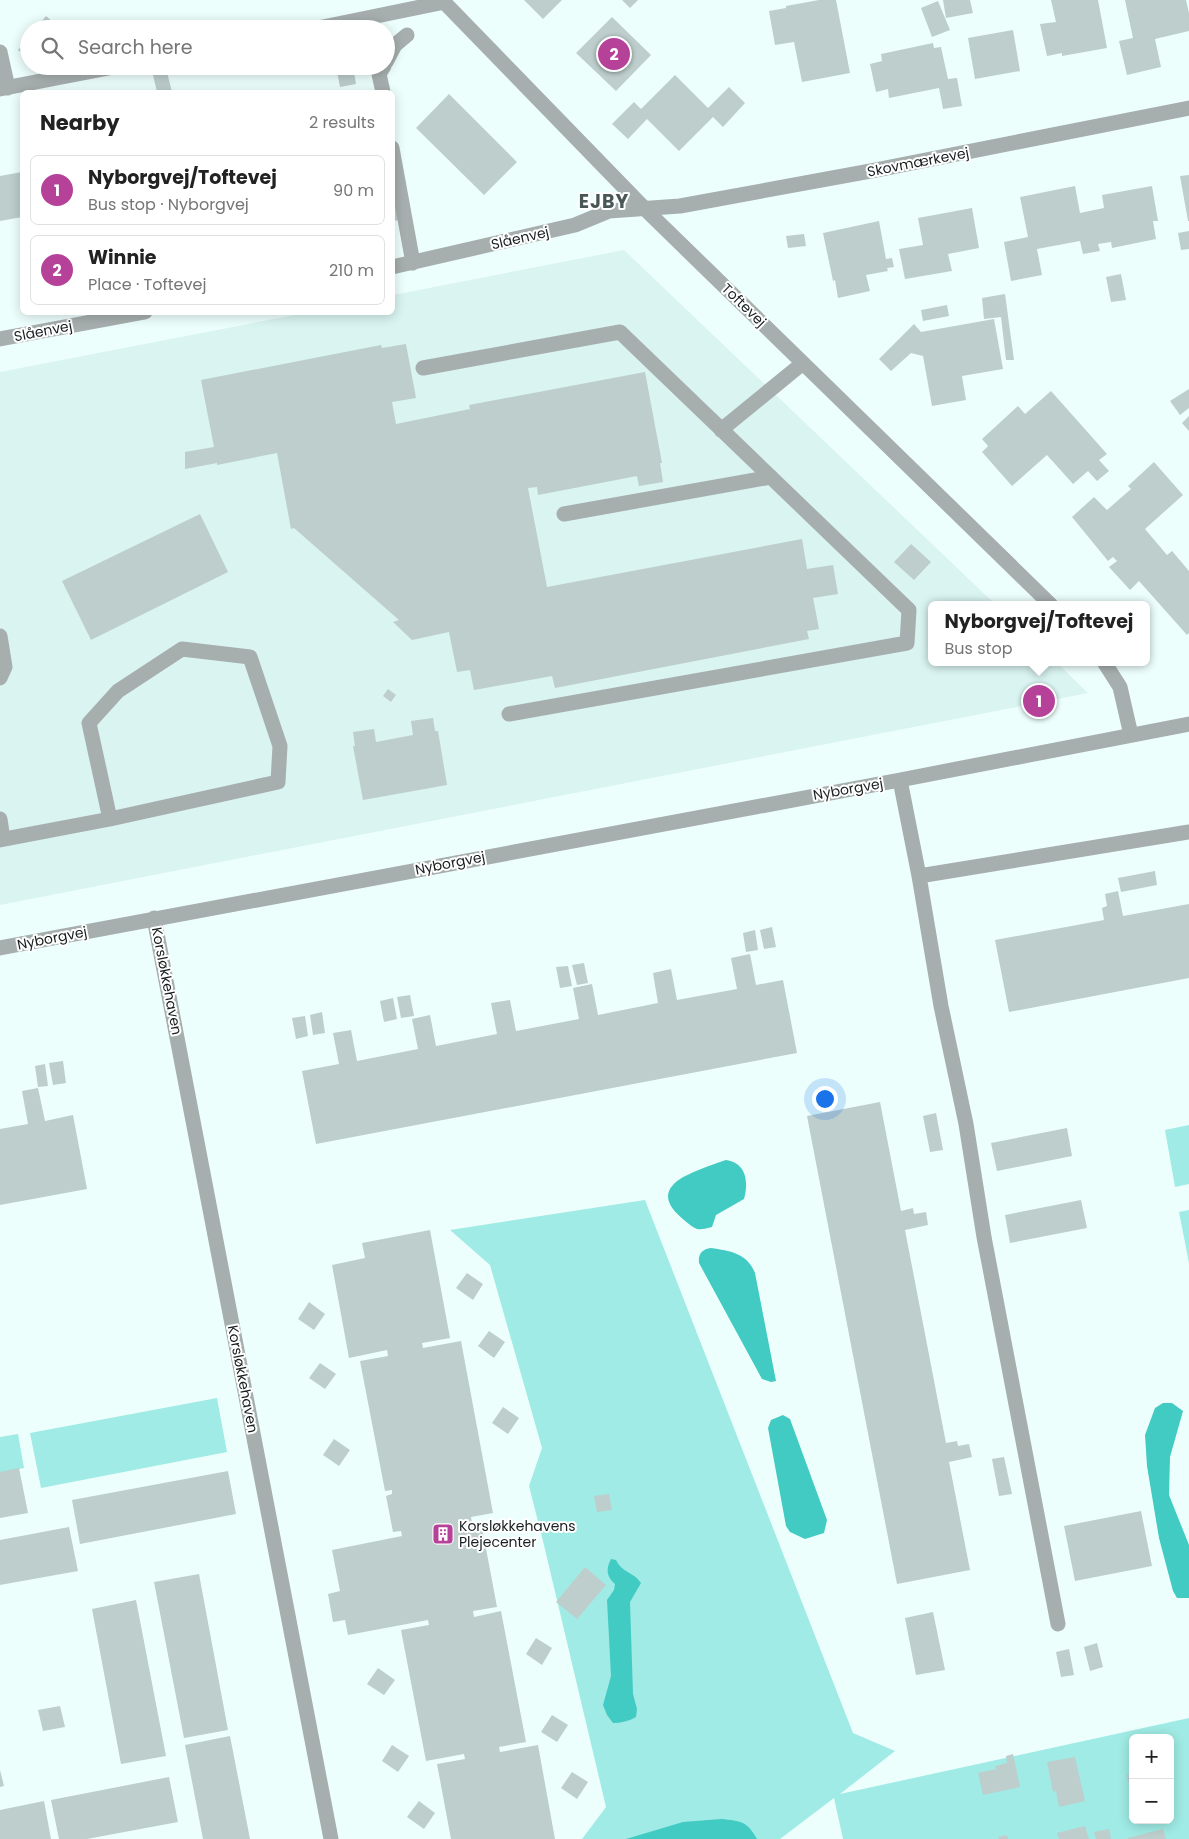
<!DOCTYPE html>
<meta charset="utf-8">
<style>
body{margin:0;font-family:Poppins,sans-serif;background:#f2f2f2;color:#222}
.controls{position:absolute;right:15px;bottom:15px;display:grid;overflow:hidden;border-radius:8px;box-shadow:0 2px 12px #0003}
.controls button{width:45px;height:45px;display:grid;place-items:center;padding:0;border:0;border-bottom:1px solid #e0e0e0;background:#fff;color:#222;font:25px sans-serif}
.you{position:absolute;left:824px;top:1098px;width:18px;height:18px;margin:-12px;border:4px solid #fff;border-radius:50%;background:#1a73e8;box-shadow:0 0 0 8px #1a73e833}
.badge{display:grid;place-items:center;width:32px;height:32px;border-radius:50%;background:#b64198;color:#fff;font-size:16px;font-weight:700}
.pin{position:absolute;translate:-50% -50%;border:2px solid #fff;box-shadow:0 1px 5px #0006}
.popup{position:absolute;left:928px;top:601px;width:222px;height:65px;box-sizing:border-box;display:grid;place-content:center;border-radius:8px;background:#fff;filter:drop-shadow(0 1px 4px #0005);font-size:16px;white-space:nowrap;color:#767676}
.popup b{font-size:19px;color:#222}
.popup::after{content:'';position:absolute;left:50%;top:100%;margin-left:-10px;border:10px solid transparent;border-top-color:#fff}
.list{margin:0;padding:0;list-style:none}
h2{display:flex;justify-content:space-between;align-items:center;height:65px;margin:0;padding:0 20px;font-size:21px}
h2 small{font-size:16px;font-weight:400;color:#767676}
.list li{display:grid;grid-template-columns:32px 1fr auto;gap:15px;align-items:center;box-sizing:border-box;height:70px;margin:0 10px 10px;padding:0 10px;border:1px solid #e0e0e0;border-radius:8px}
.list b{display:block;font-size:19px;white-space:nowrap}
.list p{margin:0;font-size:16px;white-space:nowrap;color:#767676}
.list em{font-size:16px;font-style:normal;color:#767676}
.icon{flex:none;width:28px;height:28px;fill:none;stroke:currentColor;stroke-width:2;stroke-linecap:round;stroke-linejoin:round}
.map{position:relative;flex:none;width:1189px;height:1839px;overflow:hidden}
.search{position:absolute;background:#fff;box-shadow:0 2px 12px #0003;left:20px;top:20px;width:375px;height:55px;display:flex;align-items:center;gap:12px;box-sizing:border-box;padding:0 18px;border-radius:28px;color:#767676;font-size:19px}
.panel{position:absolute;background:#fff;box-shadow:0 2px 12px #0003;left:20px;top:90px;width:375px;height:225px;border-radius:8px}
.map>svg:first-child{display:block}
</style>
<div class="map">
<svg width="1189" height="1839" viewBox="0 0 1189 1839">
<rect width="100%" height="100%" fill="#edfffd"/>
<path fill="#d9f4f1" d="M624 250 996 605H932V662H1056L1088 693 0 905V372L305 313 392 312 393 295Z"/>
<path fill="#a0ebe5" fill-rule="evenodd" d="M1189 1125V1184L1175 1187 1165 1130Z
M645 1200 853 1733 895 1751 840 1794 1189 1718V1839H843L834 1798 780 1839H582L606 1807 543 1541 529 1486 542 1448 490 1265 450 1230ZM1133 1738H1170V1820H1133Z
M1189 1210V1263L1179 1212Z
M217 1398 227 1452 41 1488 30 1433Z
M18 1434 24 1468 0 1473V1437Z"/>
<path fill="#42cbc3" d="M726 1160C746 1163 749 1181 744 1199L716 1215 712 1227C707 1228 702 1230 697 1229 692 1227 688 1223 684 1220 671 1209 660 1196 676 1182 685 1174 714 1164 726 1160Z
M711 1248C730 1251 747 1253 755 1273L776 1381 771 1382 762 1379 699 1263C698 1254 702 1249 711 1248Z
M1163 1403H1172L1183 1411 1170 1457 1169 1495 1189 1545V1598H1177L1173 1591 1159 1538 1147 1466 1145 1435 1155 1408Z
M783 1415 790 1419 827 1520 824 1533 805 1539 790 1532 786 1526 768 1428 771 1420Z
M611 1559 616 1560C623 1574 633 1571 641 1583L630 1602 633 1694 637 1709 636 1717C629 1721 621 1723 613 1723L607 1715 603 1705 611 1676 607 1600 614 1590 615 1584C606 1576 606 1569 611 1559Z
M721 1819C741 1821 747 1821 757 1839H626L683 1822Z"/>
<path fill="#bdcecc" d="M524 0H562L543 19Z
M622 0H638L630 8Z
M819 0H836L850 73 802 82 794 42 775 45 769 11 786 8V6Z
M943 0H970L973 13 946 18Z
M1051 0H1098L1107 48 1062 56V53L1047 56 1040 24 1056 22Z
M1125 0H1186L1189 13V31L1155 39 1161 67 1127 75 1119 41 1133 38Z
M938 1 950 30 932 37 921 8Z
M46 16 61 29H35Z
M612 17 651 55 616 91 576 53Z
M1013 30 1020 71 975 79 968 38Z
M29 37V59L18 50Z
M933 43 934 48 941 47 948 79 957 78 962 106 943 109 939 88 889 98 888 89 876 92 870 64 882 61 881 54Z
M336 66H353L356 84 340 87Z
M167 72 172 92H157L153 75Z
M675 75 708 108 729 87 745 103 723 127 713 117 679 151 647 119 628 139 612 124 634 102 641 109Z
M449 94 517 162 484 195 416 128Z
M22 172V217L0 221V176Z
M1189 175V221H1188L1180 176Z
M1075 186 1080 213 1104 208 1102 195 1152 186 1158 221H1153L1156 239 1112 248 1111 242 1098 244 1100 251 1083 254 1080 241 1037 249 1042 275 1011 281 1004 242 1028 237 1020 197Z
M395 198 400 220 392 221V199Z
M972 208 979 248 948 254 952 271 905 279 899 249 923 245 918 218Z
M879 221 886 259 892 258 894 267 887 268 888 271 866 275 870 291 838 298 835 280 833 281 823 233Z
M1189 231V249L1181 250 1178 233Z
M804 234 806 246 788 248 786 236Z
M1121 274 1126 300 1111 302 1106 277Z
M1005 294 1014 360H1006L1001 317 984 319 982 298Z
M947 305 949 316 923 321 921 310Z
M994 319 1003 369 962 376 966 400 932 406 923 356 911 353 891 371 879 359 914 324 921 332Z
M406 344 416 398 392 402 396 424 470 409 469 405 645 372 662 463H660L663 482 639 486 637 476 538 495 537 487 528 488 547 587 802 539 807 569 833 565 838 594 813 598 819 629 807 631 809 639 555 688 552 676 474 690 470 670 457 672 449 632 412 640 393 622 399 620 294 528 291 529 277 453 217 465V463L185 469V452L214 447 201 380 381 345 382 348Z
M1189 389V408L1180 415 1170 401Z
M1051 391 1107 454 1099 460 1109 471 1097 481 1088 471 1073 484 1047 455 1012 486 982 452 988 446 982 439 1018 406 1025 414Z
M1189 416V431L1182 423Z
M1154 462 1183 495 1145 529 1167 555 1172 551 1189 571V633L1187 635 1139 581 1130 590 1109 567 1117 561 1113 557 1108 561 1072 517 1094 497 1107 510 1131 489 1128 486Z
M200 514 228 572 91 640 62 581Z
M911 544 931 562 914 580 894 562Z
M388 689 396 695 391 702 383 696Z
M433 718 435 731H438L447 785 363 800 353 746H355L353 732 374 729 376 742 413 735 411 721Z
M1155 871 1157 885 1121 892 1118 878Z
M1118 891 1123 916 1189 904V978L1009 1012 995 940 1104 920 1102 908 1107 906 1105 894Z
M772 927 776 947 764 949 760 930Z
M755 930 758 950 746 952 743 933Z
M750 954 756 985 783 980 797 1053 316 1144 302 1071 339 1064 333 1033 351 1030 357 1061 418 1049 412 1019 430 1015 436 1046 497 1034 491 1003 510 1000 516 1031 579 1019 573 988 592 984 598 1015 658 1003 653 973 671 969 677 1000 737 989 731 958Z
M584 963 588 983 577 985 572 965Z
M568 966 572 986 560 988 556 967Z
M410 995 414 1016 401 1018 397 997Z
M393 998 397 1019 384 1022 380 1001Z
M322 1012 325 1033 313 1035 310 1015Z
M305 1016 308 1036 296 1039 292 1018Z
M63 1061 66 1083 53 1085 49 1063Z
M45 1064 48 1086 38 1087 35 1066Z
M38 1088 45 1121 73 1115 87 1189 0 1205V1129L28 1124 22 1091Z
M880 1102 901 1211 913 1208 914 1214 926 1212 928 1225 905 1230 946 1443 957 1441 958 1446 969 1444 972 1457 949 1462 970 1570 897 1584 807 1116Z
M936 1113 943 1150 930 1152 923 1116Z
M1067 1128 1072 1156 997 1171 991 1143Z
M1081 1200 1087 1228 1010 1243 1005 1215Z
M430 1230 450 1338 422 1343 423 1348 461 1341 493 1513 471 1517 472 1523 481 1522 497 1607 473 1611 474 1617 501 1611 526 1742 499 1747 500 1752 538 1745 555 1839H451L437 1764 465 1759 464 1754 426 1761 401 1630 429 1625 428 1620 348 1635 345 1620 333 1622 328 1594 340 1591 332 1550 402 1536 401 1531 393 1532 386 1496 392 1494V1490L385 1491 360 1361 388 1356 387 1350 349 1358 332 1265 365 1258 362 1243Z
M467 1273 483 1284 473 1300 456 1288Z
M309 1302 325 1314 314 1330 298 1319Z
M489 1331 505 1342 494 1358 478 1346Z
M320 1363 336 1374 325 1389 309 1378Z
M503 1407 519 1418 508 1434 492 1423Z
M334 1439 350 1450 339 1466 323 1455Z
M1004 1457 1012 1494 999 1496 992 1459Z
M19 1468 28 1513 0 1518V1472Z
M228 1471 236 1514 80 1544 72 1500Z
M609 1494 612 1510 597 1512 594 1496Z
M1141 1511 1152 1566 1075 1581 1064 1526Z
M69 1527 78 1571 0 1585V1540Z
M585 1567 606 1585 577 1619 556 1602Z
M199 1574 228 1730 184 1738 154 1582Z
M136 1600 166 1756 121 1764 92 1609Z
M933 1612 945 1670 916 1675 905 1618Z
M536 1638 552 1648 542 1665 526 1654Z
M1097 1643 1103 1667 1090 1671 1084 1647Z
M1069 1649 1074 1675 1061 1677 1056 1652Z
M378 1668 395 1680 384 1695 367 1684Z
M60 1706 65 1727 43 1731 38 1710Z
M552 1715 568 1725 557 1742 541 1732Z
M230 1736 250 1839H203L185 1745Z
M392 1745 409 1756 398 1772 382 1761Z
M1013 1754 1020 1787 983 1795 978 1773 996 1769 995 1766 1007 1763 1006 1756Z
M1075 1757 1085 1801 1059 1807 1056 1791 1053 1792 1047 1762Z
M0 1770 4 1786 0 1787Z
M572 1772 588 1782 577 1799 561 1788Z
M1133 1774V1797H1132L1127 1775Z
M169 1777 178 1822 87 1839H59L51 1800Z
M44 1801 51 1839H0V1810Z
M419 1801 435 1813 424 1829 407 1817Z
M1085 1826 1089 1839H1059L1057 1833Z
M1109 1829 1111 1839H1096L1094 1832Z
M1163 1829 1166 1839H1128V1838Z
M1007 1835 1008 1839H999L998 1837Z"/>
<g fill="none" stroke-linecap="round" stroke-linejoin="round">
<path stroke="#a7afae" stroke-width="15" d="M442 0 646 210 1051 605
M313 29 445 2
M0 52 8 88
M386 62 395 45 407 35
M0 89 119 66
M383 92 379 74 384 66
M392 148 413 263
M392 267 575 225 609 211 680 206 876 170 1189 108
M0 339 145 312
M423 368 620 332 909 610 907 643 509 714
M721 430 803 363
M564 514 771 477
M0 636 5 667 0 678
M1104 662 1120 687 1131 735
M900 780 919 876
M0 819 3 839
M0 840 110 819 278 782 280 746 250 657 182 649 118 691 89 723 110 819
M154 918 331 1839
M0 948 900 780 1189 724
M1058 1624 984 1237 966 1124 941 1006 919 876 1189 832"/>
</g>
<defs>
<g id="building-square" transform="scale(1.125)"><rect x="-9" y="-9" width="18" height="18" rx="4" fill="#b64198" stroke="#fff"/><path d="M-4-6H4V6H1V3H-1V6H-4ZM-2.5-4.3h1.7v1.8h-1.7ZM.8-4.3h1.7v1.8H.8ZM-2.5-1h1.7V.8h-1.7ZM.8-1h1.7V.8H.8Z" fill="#fff"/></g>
</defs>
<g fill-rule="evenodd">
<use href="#building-square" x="443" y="1534"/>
</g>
<g text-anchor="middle" stroke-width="4" stroke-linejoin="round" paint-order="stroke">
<g font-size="14" fill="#191f1f" stroke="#fff">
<text transform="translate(918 162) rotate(-11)" y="5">Skovmærkevej</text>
<text transform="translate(520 238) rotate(-13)" y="5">Slåenvej</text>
<text transform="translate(744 305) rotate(44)" y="5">Toftevej</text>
<text transform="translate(43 331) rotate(-11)" y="5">Slåenvej</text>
<text transform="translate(848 789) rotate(-10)" y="5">Nyborgvej</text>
<text transform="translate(450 863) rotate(-11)" y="5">Nyborgvej</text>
<text transform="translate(52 938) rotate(-11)" y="5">Nyborgvej</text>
<text transform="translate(167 981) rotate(79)" y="5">Korsløkkehaven</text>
<text transform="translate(243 1379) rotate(79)" y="5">Korsløkkehaven</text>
</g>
<g font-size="14" fill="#191f1f" stroke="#fff" text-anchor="start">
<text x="459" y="1531">Korsløkkehavens<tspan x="459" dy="16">Plejecenter</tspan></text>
</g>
<g font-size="19" font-weight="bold" letter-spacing="1" fill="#485755" stroke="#fff">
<text x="604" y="208">EJBY</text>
</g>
</g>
</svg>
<div class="controls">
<button>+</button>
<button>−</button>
</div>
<div class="you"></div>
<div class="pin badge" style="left:1039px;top:701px">1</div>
<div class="popup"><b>Nyborgvej/Toftevej</b>Bus stop</div>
<div class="pin badge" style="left:614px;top:54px">2</div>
<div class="search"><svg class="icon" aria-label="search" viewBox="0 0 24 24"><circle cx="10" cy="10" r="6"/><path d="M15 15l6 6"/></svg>Search here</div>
<section class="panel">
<h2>Nearby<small>2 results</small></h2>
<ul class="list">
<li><span class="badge">1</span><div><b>Nyborgvej/Toftevej</b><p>Bus stop · Nyborgvej</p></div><em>90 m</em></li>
<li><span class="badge">2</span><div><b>Winnie</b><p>Place · Toftevej</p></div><em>210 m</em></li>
</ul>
</section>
</div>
